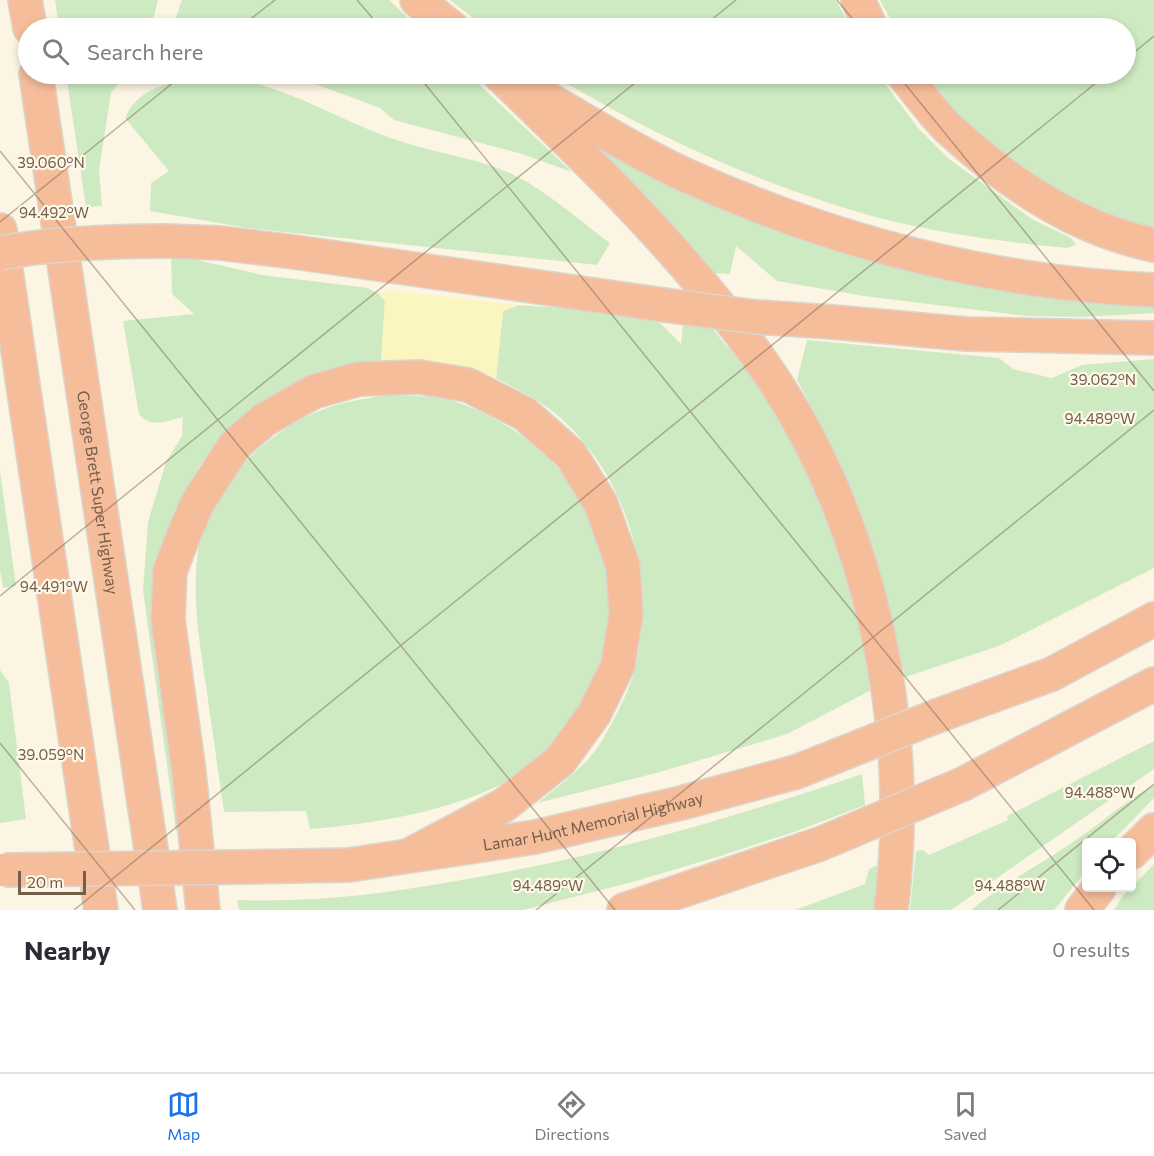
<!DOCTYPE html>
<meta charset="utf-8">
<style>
body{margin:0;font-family:Commissioner,sans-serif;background:#f2f2f3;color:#2b2b33}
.controls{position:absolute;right:18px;bottom:18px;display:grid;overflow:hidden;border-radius:6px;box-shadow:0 3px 9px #0003}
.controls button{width:54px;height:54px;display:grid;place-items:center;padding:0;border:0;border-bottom:2px solid #e1e1e2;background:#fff;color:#2b2b33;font:30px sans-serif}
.scale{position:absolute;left:18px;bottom:15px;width:68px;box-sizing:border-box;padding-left:6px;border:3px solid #745e4a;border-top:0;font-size:16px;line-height:21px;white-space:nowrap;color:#745e4a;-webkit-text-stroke:4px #fff9ea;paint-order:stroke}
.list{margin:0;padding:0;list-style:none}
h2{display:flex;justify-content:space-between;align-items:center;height:78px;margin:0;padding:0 24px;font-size:26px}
h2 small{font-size:20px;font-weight:400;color:#7c7c81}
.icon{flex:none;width:33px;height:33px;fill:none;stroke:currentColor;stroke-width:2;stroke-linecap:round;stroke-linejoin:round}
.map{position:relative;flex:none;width:1154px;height:910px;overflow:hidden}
.search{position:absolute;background:#fff;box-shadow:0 3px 9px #0003;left:18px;right:18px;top:18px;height:66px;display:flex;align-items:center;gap:15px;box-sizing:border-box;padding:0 21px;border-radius:33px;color:#7c7c81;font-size:22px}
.sheet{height:162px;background:#fff}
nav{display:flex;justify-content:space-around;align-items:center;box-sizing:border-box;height:84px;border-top:2px solid #e1e1e2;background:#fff;font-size:16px;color:#7c7c81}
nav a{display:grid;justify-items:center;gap:3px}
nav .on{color:#1a73e8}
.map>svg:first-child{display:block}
</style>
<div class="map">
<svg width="1154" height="910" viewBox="0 0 1154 910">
<rect width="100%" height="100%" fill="#fcf5e4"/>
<path fill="#ceeac2" d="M55 0H158L151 28H59Z
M182 0H389L419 28H172Z
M450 0H836L851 28H486Z
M880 0H1154V230C1081 210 1016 172 961 119 947 106 935 89 923 74H1126V28H895Z
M66 74H126L111 93 99 170 102 206 86 207Z
M288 74H468L572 172 522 154 394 120 380 108Z
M551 74H878L918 128 949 159 1032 219 1071 238 1076 245 1067 248C1005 242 944 234 883 219 767 188 653 136 551 74Z
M216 76C284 83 329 116 391 138 428 152 469 156 505 171 543 187 577 219 610 243L597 265 248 228 150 211 151 183 169 171 125 118C140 82 181 81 216 76Z
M534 97 735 199 1154 294V313L1082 317 1027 316 864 296 777 281 736 246 730 274 715 273 618 174Z
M171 254 262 275 368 288 379 294 385 301 381 360C264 382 199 430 164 547L188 830 176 831 143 590 148 522 166 462 182 436 183 417C166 421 152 429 139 414L123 321 194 314 172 294Z
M519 305 651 314 681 344 684 316 704 317 727 347 743 356 822 494 879 686 787 734 660 772 538 803C561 784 588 765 603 739 616 717 635 680 638 655 653 565 624 468 551 410 535 397 514 388 496 378L503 311Z
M807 340 999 358 1013 369 1052 378 1082 365 1154 359V568L999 646 905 677C894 629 884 581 867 535 848 481 824 430 797 380Z
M386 395C411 396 439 395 462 404 582 448 648 574 587 693 574 718 563 740 541 759 483 807 384 823 310 829L306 811 224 812C218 770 212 728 206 686 199 640 191 592 199 545 211 484 264 435 319 411 340 402 364 399 386 395Z
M0 471 16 586 3 588 0 570Z
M0 670 9 683 26 819 0 823Z
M1154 741V769L951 910H910L916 851 923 850 929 855 1008 820 1007 816Z
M862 774 865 805 797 831 720 856 636 881 523 910H239L237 900C315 903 390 893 467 879 602 856 733 818 862 774Z
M1154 785V798L1111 842H1086V871L1054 910H971C1005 882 1043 863 1079 838 1104 821 1126 800 1154 785Z
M890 860 883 910H795L865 884 869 869Z
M1154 864V910H1114L1123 896Z"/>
<path fill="#fbf5bf" d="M386 290 519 305 503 311 496 378C454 364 426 358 381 360L385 301 379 294Z"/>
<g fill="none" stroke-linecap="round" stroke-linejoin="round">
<g stroke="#dbd5d0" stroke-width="36">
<g id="highway">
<path d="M25 0 30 28"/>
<path d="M417 0 452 28"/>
<path d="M858 0 871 28"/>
<path id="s1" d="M36 74 160 910"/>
<path d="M499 74C592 164 688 257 763 364 871 518 914 725 891 910"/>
<path d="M903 74C917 91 931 111 947 127 1005 181 1075 229 1154 245"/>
<path d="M532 90C582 118 631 150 683 174 833 242 990 283 1154 290"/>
<path d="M0 230 101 910"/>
<path d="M166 241 220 243 294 252 664 305"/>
<path d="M833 322 966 334 1154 338"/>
<path d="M937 716 1052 674 1154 619"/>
<path d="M963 784 1154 684"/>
<path d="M1132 852 1154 830"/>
<path id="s2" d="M239 867 349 865 535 837 681 803 796 772"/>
<path d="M203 910 189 772 168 620 170 571 185 532 198 502 235 445 264 420 313 392 359 379 419 377 468 385 525 414 571 455 601 504 623 566 626 614 618 665 594 714 560 761 504 805 408 856"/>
<path d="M624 910 820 844"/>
<path d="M1082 910 1099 888"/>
</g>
</g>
<use href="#highway" stroke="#f6bd9b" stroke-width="33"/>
<g stroke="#dbd5d0" stroke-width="36" stroke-linecap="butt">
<path id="highway-bridge" d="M0 253C55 243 110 241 166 241
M664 305 756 317 833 322
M796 772 937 716
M820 844 963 784
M5 870 239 867"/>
</g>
<use href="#highway-bridge" stroke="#f6bd9b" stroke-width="33"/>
</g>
<path fill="none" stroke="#745e4a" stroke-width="1.5" stroke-opacity="0.45" d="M357 0 381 28M837 0 860 28M239 28 275 0M701 28 736 0M1126 59 1154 36M417 74 1094 910M897 74 1154 391M0 151 615 910M0 222 184 74M0 596 646 74M0 743 135 910M74 910 1107 74M536 910 1154 410M998 910 1154 784"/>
<g text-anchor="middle" stroke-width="4.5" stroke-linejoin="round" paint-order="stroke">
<g font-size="16" fill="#745e4a" stroke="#fff9ea">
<text dy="6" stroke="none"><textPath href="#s1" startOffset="423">George Brett Super Highway</textPath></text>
<text dy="6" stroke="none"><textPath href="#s2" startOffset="358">Lamar Hunt Memorial Highway</textPath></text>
</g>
</g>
<g font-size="15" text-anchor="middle" fill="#745e4a" stroke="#fff9ea" stroke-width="4.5" stroke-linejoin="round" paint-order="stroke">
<text x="51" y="168">39.060°N</text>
<text x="54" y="218">94.492°W</text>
<text x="1103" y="385">39.062°N</text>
<text x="1100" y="424">94.489°W</text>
<text x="54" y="592">94.491°W</text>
<text x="51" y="760">39.059°N</text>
<text x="1100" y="798">94.488°W</text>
<text x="548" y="891">94.489°W</text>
<text x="1010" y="891">94.488°W</text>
</g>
</svg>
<div class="controls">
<button><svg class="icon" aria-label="locate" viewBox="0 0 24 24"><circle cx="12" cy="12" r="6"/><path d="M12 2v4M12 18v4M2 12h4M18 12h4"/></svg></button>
</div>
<div class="scale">20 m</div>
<div class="search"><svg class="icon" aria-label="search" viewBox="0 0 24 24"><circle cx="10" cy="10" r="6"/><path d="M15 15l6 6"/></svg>Search here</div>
</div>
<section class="sheet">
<h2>Nearby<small>0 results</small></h2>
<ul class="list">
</ul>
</section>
<nav>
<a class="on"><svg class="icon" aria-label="map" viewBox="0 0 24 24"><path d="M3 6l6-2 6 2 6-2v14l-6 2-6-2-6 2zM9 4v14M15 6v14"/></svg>Map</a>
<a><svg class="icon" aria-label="directions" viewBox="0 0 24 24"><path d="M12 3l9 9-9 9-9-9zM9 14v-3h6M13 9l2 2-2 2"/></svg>Directions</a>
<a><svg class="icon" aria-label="saved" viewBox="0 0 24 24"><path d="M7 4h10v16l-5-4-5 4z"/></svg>Saved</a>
</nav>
